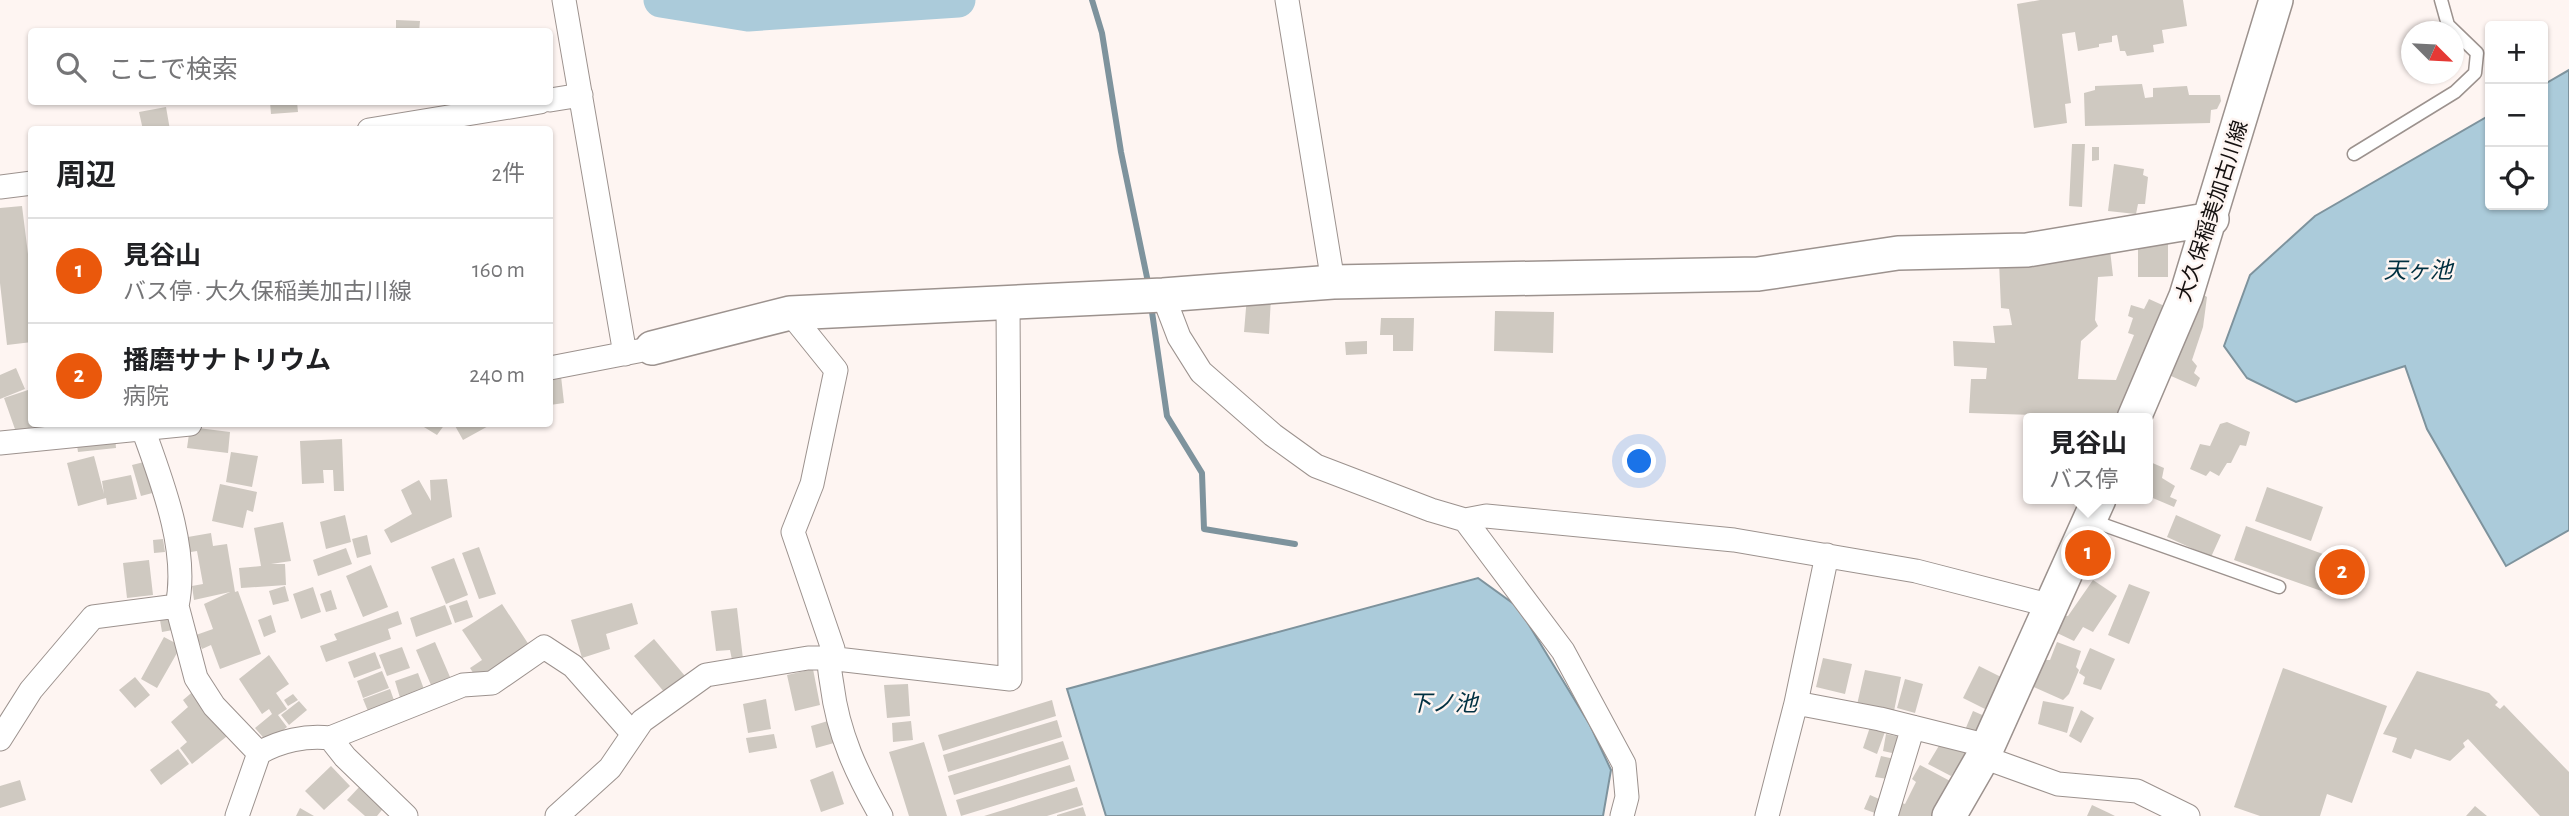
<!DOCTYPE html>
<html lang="ja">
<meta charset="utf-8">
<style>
body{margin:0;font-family:"Alegreya Sans","Noto Sans JP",sans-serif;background:#f6f6f6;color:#202124}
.controls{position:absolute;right:21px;top:21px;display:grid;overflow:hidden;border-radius:7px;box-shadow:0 2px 5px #0004}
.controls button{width:63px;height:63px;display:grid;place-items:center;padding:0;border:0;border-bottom:2px solid #e0e0e0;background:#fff;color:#202124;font:35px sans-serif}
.compass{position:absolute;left:2401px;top:21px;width:63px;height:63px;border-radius:50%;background:#fff;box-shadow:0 2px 5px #0004;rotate:114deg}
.you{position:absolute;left:1640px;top:462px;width:24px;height:24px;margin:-18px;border:5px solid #fff;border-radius:50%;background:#1a73e8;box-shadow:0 0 0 10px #1a73e833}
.badge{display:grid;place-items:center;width:46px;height:46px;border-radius:50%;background:#ea580c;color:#fff;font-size:23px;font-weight:700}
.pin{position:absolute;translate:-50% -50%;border:4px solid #fff;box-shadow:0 2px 7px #0006}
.popup{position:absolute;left:2023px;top:413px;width:130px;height:91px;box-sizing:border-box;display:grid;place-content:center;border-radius:7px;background:#fff;filter:drop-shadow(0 2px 5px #0005);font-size:23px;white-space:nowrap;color:#757577}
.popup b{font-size:26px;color:#202124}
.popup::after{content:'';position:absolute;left:50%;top:100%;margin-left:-14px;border:14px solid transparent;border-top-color:#fff}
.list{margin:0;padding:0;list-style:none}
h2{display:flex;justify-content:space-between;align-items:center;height:91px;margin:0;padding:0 28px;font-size:30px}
h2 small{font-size:23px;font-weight:400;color:#757577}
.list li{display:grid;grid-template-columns:46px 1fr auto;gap:21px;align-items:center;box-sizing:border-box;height:105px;padding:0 28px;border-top:2px solid #e0e0e0}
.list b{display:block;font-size:26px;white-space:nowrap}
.list p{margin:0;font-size:23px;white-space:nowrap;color:#757577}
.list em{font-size:23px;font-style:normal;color:#757577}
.icon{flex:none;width:38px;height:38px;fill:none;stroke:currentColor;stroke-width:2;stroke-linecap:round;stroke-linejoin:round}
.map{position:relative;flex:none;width:2569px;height:816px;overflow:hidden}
.search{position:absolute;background:#fff;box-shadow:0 2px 5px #0004;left:28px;top:28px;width:525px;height:77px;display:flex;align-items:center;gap:18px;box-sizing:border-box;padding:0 24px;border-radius:7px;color:#757577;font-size:26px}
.panel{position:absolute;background:#fff;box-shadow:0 2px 5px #0004;left:28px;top:126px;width:525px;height:301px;border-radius:7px}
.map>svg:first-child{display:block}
</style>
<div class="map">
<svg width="2569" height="816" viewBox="0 0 2569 816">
<rect width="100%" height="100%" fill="#fef5f2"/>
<path fill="#abcbda" stroke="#7e939d" stroke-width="2" d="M2569 70V530L2506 566 2427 429 2405 366 2296 402 2247 378 2224 346 2250 275 2315 216 2490 115V205H2543V85Z
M1478 578 1518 607 1590 725 1611 770 1603 816H1106L1067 689Z"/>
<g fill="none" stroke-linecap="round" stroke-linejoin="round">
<path stroke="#7e939d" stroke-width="6" d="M1092 0 1102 33 1121 152 1149 287
M1151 305 1167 416 1202 473 1204 529 1295 544"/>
<path stroke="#abcbda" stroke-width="35" d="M661 0 748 14 958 0"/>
</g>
<path fill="#cfc9c1" d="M2040 0H2183L2187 26 2162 30 2164 43 2153 45 2154 52 2127 56 2125 51H2120L2117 35 2112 36V42L2099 44V47L2078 51 2075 32 2062 34 2071 103 2065 104 2067 123 2034 128 2017 4Z
M396 20 420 21 419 32H396Z
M2142 84 2145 98 2153 97V88L2187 86 2189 95H2220L2221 101 2217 109 2211 110 2210 123 2085 126 2084 93 2095 90V86Z
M270 102H297L298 112 271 114Z
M166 107 170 130H143L139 112Z
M2072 144H2085L2082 207 2069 206Z
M2092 147H2099V160L2092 161Z
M2114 164 2144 169 2143 175 2148 177 2145 204H2138L2136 214 2108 211Z
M22 206 32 286V342L7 345 0 283V208Z
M2168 241V277H2138V248Z
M2110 250 2113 276 2098 277 2095 320 2098 326 2081 341 2078 379 2116 380 2134 335 2128 333 2133 318 2128 316 2131 305 2144 309 2149 299 2169 308 2122 418 1969 413 1971 379H1986L1987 368 1954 366 1953 341 1995 343 1993 326 2012 325 2009 309 2001 308 1999 262Z
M2198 291 2207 297 2203 327 2192 360 2197 366 2194 373 2200 378 2196 387 2162 372Z
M1247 296 1271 297 1269 334 1244 332Z
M1495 311 1554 312 1553 353 1494 351Z
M1381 318H1414L1413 351H1393V335H1380Z
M1367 341V354L1346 355 1345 342Z
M16 368 25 389 0 399V375Z
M561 376 564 403 550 405V378Z
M28 390 32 424H41L16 432 4 398Z
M2227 422 2250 432 2246 446 2240 445 2231 463H2227L2219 476 2210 471 2206 476 2190 469 2200 444 2210 446 2220 424Z
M419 424H445L437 435Z
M454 424H492L463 440Z
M190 427 230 432 228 453 187 448Z
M115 436 116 448 78 452 76 439Z
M342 439 344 491H334L333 470H323L324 483 302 484 300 441Z
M231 452 258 456 252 487 226 482Z
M94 456 104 494 102 481 131 475 137 499 107 505 106 498 78 506 67 463Z
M152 460 160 491 141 496 132 465Z
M2148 461 2164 468 2162 478 2175 486 2170 497 2177 500 2174 507 2148 496Z
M447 479 452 517 391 543 384 530 412 514 401 490 419 480 431 501 430 480Z
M220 484 257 492 253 512 247 510 243 528 212 521Z
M2267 487 2323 507 2311 541 2255 521Z
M345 515 351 542 326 549 320 522Z
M2176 515 2221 535 2211 557 2167 537Z
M283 522 291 561 271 564H285L286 585 241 588 239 568 261 566 254 528Z
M2246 526 2342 561 2330 594 2234 560Z
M211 533 213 546 227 544 235 592 238 591 261 654 220 669 211 645 202 649 196 635 213 629 204 604 230 592 194 600 192 586 203 584 197 551 185 553 182 538Z
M367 535 371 554 357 558 352 539Z
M163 539 165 552 154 553 153 540Z
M479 547 496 594 479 599 462 553Z
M346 548 352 564 318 576 313 560Z
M454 558 468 595 446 604 431 567Z
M149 560 153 595 127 598 123 563Z
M371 565 388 607 363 617 346 576Z
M2093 580 2117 596 2093 632 2083 627 2074 641 2055 632 2060 615 2068 616Z
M2129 584 2150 592 2129 644 2108 635Z
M285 586 289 601 273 605 269 591Z
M313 587 321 612 301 619 293 594Z
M331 590 337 609 326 612 320 594Z
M467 600 473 617 455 623 449 606Z
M632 603 638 624 606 634 610 649 582 658 571 620Z
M502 604 531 648 479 682 470 668 482 660 462 630Z
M445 605 452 624 416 637 410 618Z
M737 608 743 659 732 660 730 650 716 651 711 611Z
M398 611 402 624 388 629 391 639 326 662 320 646 337 640 334 634Z
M271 615 276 632 264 637 258 620Z
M176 617 178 629 162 632 160 620Z
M164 637 181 646 157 688 141 679Z
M654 639 685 676 665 693 634 656Z
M435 642 450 677 431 685 416 650Z
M2057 642 2081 651 2076 667 2079 670 2069 694 2063 700 2027 684 2033 667 2041 668 2045 660H2050Z
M402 647 410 668 387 676 379 655Z
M2090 648 2115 659 2101 690 2083 684 2085 677 2079 673Z
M375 652 381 668 354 678 348 662Z
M269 655 289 684 276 693 287 709 278 715 287 727 268 743 255 728 272 714 269 709 262 714 239 679Z
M1823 658 1852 664 1845 694 1816 687Z
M1979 666 2005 679 1989 711 1963 698Z
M2283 668 2387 706 2352 803 2327 794 2320 816H2260L2234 807Z
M813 669 820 705 795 711 787 675Z
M1865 670 1901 677 1893 716 1856 709Z
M382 671 389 688 363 698 357 681Z
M2417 671 2489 693 2498 702 2495 705 2500 709 2504 705 2569 772V816H2540L2468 739 2463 743 2465 747 2450 761 2415 749 2411 759 2392 752 2397 738 2383 734Z
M418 673 425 692 401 701 395 681Z
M135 677 150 695 135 708 119 690Z
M1905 679 1923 684 1915 713 1897 708Z
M908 684 910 716 887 718 884 685Z
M196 689 231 733 192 764 180 748 187 742 171 722 188 707 183 700Z
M390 689 396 706 370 716 363 699Z
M293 694 298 700 288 706 284 700Z
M766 699 771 729 748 733 743 704Z
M1052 700 1056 716 943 751 938 735Z
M299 701 307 710 289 725 281 715Z
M2043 701 2074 707 2067 733 2038 724Z
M2081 710 2094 718 2081 743 2069 736Z
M1973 711 1987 717 1981 735 1965 730Z
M1057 720 1062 737 948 772 943 755Z
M828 721 834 743 816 748 811 726Z
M911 721 913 740 893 742 892 723Z
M1871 724 1886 729 1877 754 1863 748Z
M774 734 777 748 749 753 746 738Z
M1886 734 1905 738 1901 755 1883 751Z
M1943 739 1971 752 1961 771 1955 770 1951 776 1928 764Z
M1063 741 1069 759 954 795 948 776Z
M924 742 947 816H909L889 752Z
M178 749 189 764 161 785 150 770Z
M1881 756 1899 760 1894 780 1875 777Z
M1070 765 1075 781 961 816 956 800Z
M1920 765 1952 782 1937 816H1896L1899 802 1905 804 1916 782 1912 779Z
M331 766 350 786 324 810 305 791Z
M833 771 844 804 821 812 810 780Z
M20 780 26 800 0 808V786Z
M362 784 386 805 377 816H365L347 800Z
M1077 787 1083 805 1047 816H984Z
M1870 795 1886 802 1883 816 1864 809Z
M2092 805 2109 813 2115 816H2087Z
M2475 806 2487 816H2466Z
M1083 807 1086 816H1057V815Z
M300 808 314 816H296Z"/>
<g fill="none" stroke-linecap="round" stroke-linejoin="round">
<g stroke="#9c928e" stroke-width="15">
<path id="lane" d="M2354 154 2455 92 2475 73 2477 53 2448 25 2441 0
M2090 520 2279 587"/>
</g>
<g stroke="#9c928e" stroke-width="25">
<path id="street" d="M564 0 625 354
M1287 0 1333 282
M550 100 581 95
M369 130 540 102
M0 187 32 183
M1163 295 1179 337 1201 372 1273 435 1316 466 1431 510 1465 520 1486 516 1734 540 1916 571 2052 606
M790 313 836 370 812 484 793 532 833 649C827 661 830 672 832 685 838 734 857 774 881 816
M550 368 638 351
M0 443 190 424
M1465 520 1563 651 1624 764 1627 797 1622 816
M177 606 196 678 214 706 259 753
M1796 703 1880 719 1988 746
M330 738 345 757 406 816
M0 739 31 690 93 617 177 606C189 550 162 482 143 429
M1983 757 2058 784 2137 791 2188 816
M237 816 259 753C280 741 306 735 330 738L463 685 492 683 544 647 573 666 633 734
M557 816 610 768 642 721 706 675 808 658H828L1010 679 1008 301
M1767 816 1796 703 1827 555
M1886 816 1913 727"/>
</g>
<g stroke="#9c928e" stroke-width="36">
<path id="secondary" d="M652 348 790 313 1163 295 1333 282 1758 274 1898 253 2027 250 2212 219
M2134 418 2186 296 2276 0
M1949 816 1983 757 2099 499"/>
</g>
<use href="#lane" stroke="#fff" stroke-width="12"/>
<use href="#street" stroke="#fff" stroke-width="23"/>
<use href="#secondary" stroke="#fff" stroke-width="33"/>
</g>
<g text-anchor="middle" stroke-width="5" stroke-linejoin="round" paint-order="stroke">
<g font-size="21" fill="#14100f" stroke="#fef5f2">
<text transform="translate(2212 211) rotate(-72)" y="7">大久保稲美加古川線</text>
</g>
<g font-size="23" font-style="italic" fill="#003041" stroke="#fef5f2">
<text x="2418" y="278">天ヶ池</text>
<text x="1443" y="711">下ノ池</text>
</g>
</g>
</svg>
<div class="controls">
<button>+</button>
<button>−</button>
<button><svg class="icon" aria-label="locate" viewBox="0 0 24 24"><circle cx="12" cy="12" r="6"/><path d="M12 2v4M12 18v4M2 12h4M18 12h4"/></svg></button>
</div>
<svg class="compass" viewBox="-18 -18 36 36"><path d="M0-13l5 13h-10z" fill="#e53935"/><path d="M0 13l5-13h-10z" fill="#757577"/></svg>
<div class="you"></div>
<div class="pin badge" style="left:2088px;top:553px">1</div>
<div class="popup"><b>見谷山</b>バス停</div>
<div class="pin badge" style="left:2342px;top:572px">2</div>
<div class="search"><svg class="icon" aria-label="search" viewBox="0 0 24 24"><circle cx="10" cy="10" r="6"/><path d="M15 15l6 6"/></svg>ここで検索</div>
<section class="panel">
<h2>周辺<small>2件</small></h2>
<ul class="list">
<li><span class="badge">1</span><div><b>見谷山</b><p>バス停 · 大久保稲美加古川線</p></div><em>160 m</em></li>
<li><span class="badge">2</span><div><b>播磨サナトリウム</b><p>病院</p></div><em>240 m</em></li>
</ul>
</section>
</div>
